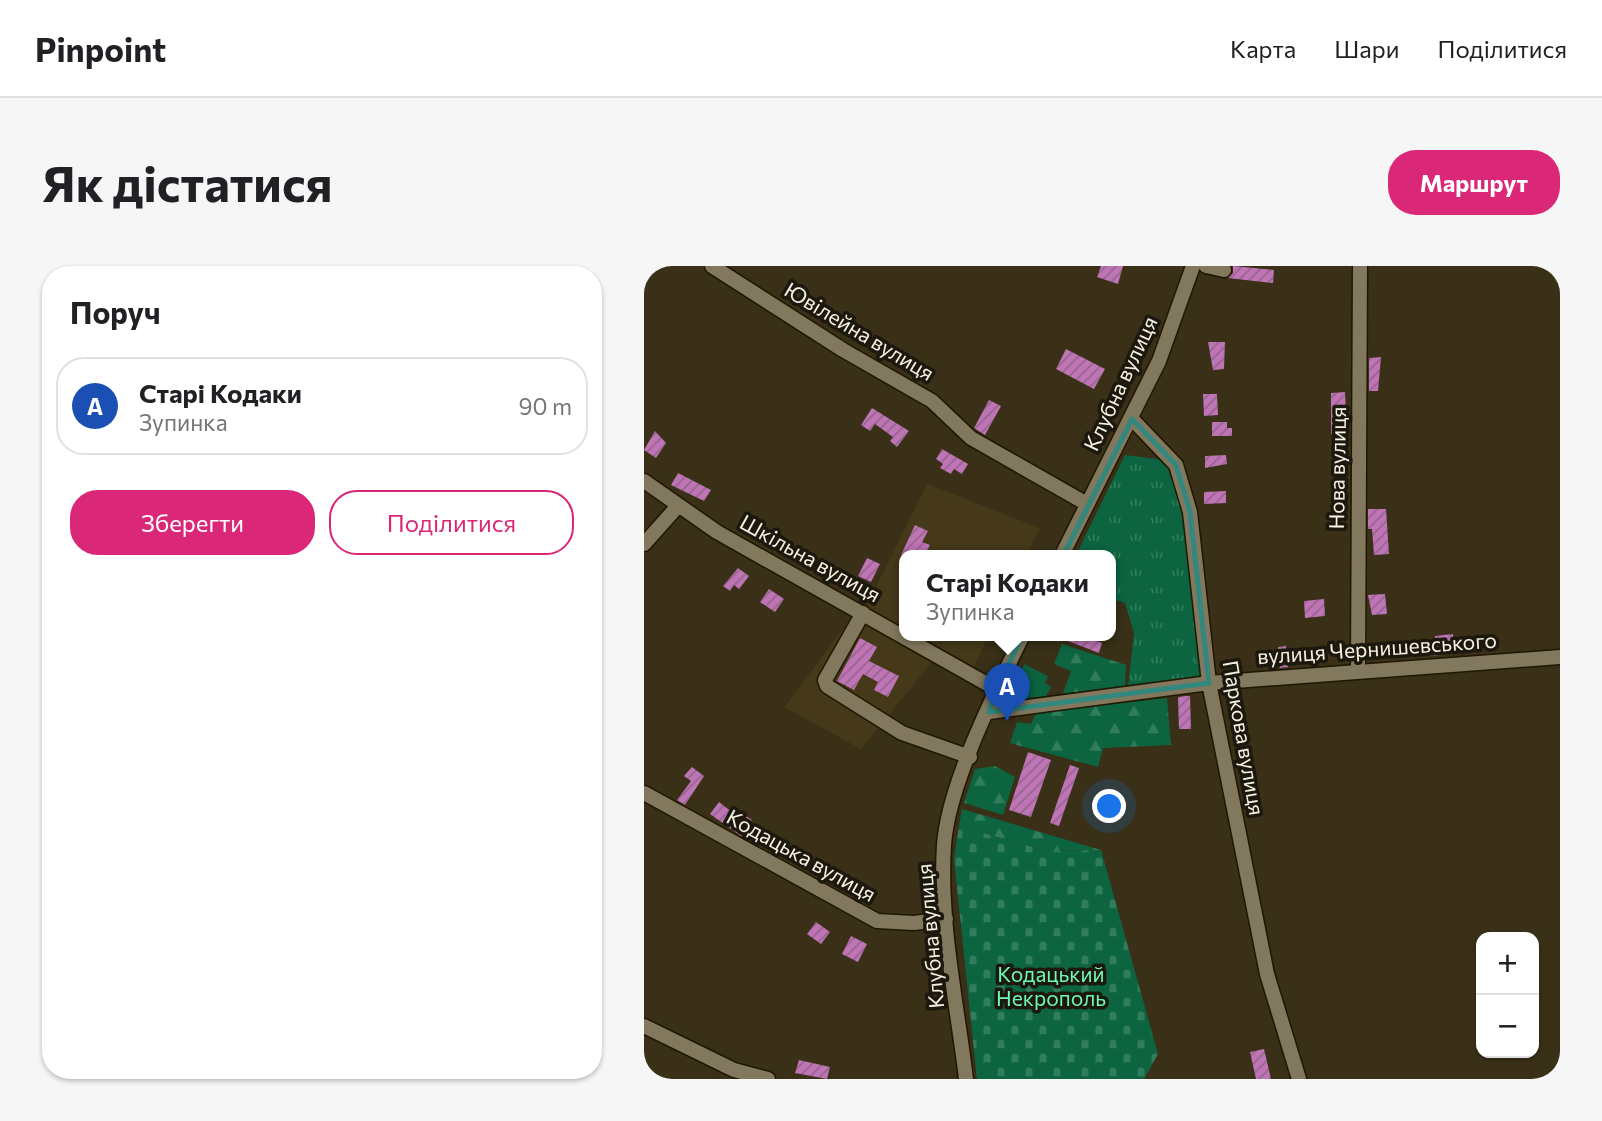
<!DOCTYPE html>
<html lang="uk">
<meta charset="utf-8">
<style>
body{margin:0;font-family:Commissioner,sans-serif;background:#f6f6f6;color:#202124}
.controls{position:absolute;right:21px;bottom:21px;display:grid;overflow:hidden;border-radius:14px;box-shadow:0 2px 5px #0004}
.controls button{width:63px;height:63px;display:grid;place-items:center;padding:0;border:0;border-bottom:2px solid #e0e0e0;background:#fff;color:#202124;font:35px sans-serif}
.you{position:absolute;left:466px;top:541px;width:24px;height:24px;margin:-18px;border:5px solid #fff;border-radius:50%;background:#1a73e8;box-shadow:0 0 0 10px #1a73e833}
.badge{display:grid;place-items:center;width:46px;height:46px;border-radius:50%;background:#db2777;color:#fff;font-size:23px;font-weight:700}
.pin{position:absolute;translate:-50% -58px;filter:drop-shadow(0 2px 4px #0008)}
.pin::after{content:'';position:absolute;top:37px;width:24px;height:21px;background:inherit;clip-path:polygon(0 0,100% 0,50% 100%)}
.popup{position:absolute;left:255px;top:284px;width:217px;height:91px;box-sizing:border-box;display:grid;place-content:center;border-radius:14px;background:#fff;filter:drop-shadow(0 2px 5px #0005);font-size:23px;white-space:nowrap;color:#757577}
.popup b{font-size:26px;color:#202124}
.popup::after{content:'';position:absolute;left:50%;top:100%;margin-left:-14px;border:14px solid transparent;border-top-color:#fff}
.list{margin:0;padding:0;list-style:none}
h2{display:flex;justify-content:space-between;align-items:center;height:91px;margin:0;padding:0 28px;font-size:30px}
h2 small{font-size:23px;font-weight:400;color:#757577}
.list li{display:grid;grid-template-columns:46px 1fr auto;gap:21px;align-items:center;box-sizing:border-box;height:98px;margin:0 14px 14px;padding:0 14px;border:2px solid #e0e0e0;border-radius:28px}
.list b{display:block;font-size:26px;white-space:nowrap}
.list p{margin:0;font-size:23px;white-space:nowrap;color:#757577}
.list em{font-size:23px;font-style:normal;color:#757577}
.actions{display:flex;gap:14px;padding:21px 28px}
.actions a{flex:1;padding:16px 0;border:2px solid #db2777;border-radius:28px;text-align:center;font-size:24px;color:#db2777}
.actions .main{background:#db2777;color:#fff}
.map{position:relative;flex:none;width:916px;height:813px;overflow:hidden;border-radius:28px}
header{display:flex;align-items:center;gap:42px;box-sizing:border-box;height:98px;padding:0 35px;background:#fff;border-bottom:2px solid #e0e0e0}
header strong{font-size:33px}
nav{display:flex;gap:38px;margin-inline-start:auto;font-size:24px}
.intro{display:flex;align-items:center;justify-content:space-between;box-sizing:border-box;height:168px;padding:0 42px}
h1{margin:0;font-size:49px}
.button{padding:18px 32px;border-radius:28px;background:#db2777;color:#fff;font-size:24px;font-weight:700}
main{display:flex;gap:42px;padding:0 42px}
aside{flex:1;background:#fff;border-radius:28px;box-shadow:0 2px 5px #0004}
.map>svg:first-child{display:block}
</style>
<header>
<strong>Pinpoint</strong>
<nav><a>Карта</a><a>Шари</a><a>Поділитися</a></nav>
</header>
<div class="intro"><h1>Як дістатися</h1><a class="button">Маршрут</a></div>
<main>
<aside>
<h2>Поруч<small></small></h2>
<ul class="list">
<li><span class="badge" style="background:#1a4fb4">A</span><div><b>Старі Кодаки</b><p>Зупинка</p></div><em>90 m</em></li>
</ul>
<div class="actions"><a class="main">Зберегти</a><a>Поділитися</a></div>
</aside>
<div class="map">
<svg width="916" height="813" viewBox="0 0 916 813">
<defs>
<pattern id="forest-firs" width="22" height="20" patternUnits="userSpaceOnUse" patternTransform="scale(1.75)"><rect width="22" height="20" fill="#0c6540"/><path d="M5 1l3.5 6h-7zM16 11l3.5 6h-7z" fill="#307c5b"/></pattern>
<pattern id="cemetery-stones" width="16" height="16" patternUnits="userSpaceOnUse" patternTransform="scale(1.75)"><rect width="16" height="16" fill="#0c6540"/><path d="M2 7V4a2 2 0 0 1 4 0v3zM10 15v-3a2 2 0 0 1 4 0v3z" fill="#307c5b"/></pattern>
<pattern id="park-tufts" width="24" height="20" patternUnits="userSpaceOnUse" patternTransform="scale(1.75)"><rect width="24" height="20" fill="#0c6540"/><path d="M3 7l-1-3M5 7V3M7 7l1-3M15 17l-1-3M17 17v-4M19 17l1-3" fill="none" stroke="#307c5b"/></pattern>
<pattern id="building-hatch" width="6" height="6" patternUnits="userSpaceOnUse" patternTransform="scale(1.75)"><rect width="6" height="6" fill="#bf74b6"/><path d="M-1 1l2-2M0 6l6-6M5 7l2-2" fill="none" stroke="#96658e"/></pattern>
</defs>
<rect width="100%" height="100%" fill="#393017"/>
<path fill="#453919" d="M283 218 396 262 383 289H260V364L222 341Z
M209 350 289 395 217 483 140 441Z
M269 369H345L328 404Z"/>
<path fill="#0c6540" d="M380 398 404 410 401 417 407 421 401 432 376 438 364 436Z"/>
<path fill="url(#forest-firs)" d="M418 378 482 399 481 421 436 430 419 427 427 405 410 398Z
M523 432 527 479 459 482 454 501 366 477 373 456 387 458 392 447Z
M351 500 371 511 359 549 320 537 331 503Z
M318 543 457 584 402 585 315 560Z"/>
<path fill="url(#cemetery-stones)" d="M315 560 402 585 457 584 514 788 500 813H333L310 593Z"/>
<path fill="url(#park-tufts)" d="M481 189 521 194 541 251 562 412 484 420 490 367 481 337 466 332V289H432Z"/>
<path fill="url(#building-hatch)" d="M457 0H479L474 18 453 11Z
M589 0 630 4 629 17 584 12 589 7Z
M564 76H581L580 103 569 104Z
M422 83 461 103 450 123 412 103Z
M737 91 734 125H725V92Z
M701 126 703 167 687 168V127Z
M559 128H573L574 149 560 150Z
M345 134 357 140 341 169 330 162Z
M228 142 265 165 253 181 246 175 249 171 231 158 226 165 217 159Z
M568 156H583V162H588V170H568Z
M11 165 22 177 12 192 0 184Z
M298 183 324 198 318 208 310 203 307 208 296 202 299 198 292 193Z
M582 189 583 198 561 202V190Z
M34 207 67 224 60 235 27 219Z
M582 225V237L560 238V226Z
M724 243H742L745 288 730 289 728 263H724Z
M271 259 284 265 278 276 286 279 281 289H257Z
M223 292 236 298 227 316 214 310Z
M94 302 105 310 95 323 90 319 86 325 79 320Z
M125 323 140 333 131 346 116 336Z
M741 328 743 348 728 349 724 329Z
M680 333 681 350 661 352 660 335Z
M809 368 811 387 790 390 791 370Z
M439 369 458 377 455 387 411 370Z
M216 372 233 381 225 395 255 410 244 431 230 424 234 416 219 408 210 424 193 415Z
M642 380V384L666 382 667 395 644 397V401L636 402 634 381Z
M542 430H546L547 463H535L534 431Z
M384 486 407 494 387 551 365 544Z
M426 499 435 502 415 560 406 557Z
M48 501 60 510 41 539 33 534 47 515 40 510Z
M75 536 93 550 96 546 108 554 97 570 66 548Z
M172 656 186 666 177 678 163 668Z
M207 670 223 678 214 696 198 688Z
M620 783 627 813H612L606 786Z
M155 794 186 801 183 813 151 807Z"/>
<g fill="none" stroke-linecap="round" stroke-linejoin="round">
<g stroke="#201701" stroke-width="17">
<path id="minor" d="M68 0 199 84 288 135 327 172 443 238
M562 0 580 4
M488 153 532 199 546 246 565 417 623 708 655 813
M0 215 73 266 352 423
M0 278 33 241
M418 289 515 95 549 0
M219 347 181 414 183 420 258 467 326 491
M714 404 716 0
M345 446 565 417 916 391
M0 527 233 655 270 657 302 653
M0 760 90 804 124 813
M322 813C313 737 295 656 300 579 304 519 352 424 379 369"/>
</g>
<use href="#minor" stroke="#82785d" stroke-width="14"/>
</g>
<path fill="none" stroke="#32887f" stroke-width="5" stroke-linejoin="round" d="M488 153 532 199 546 246 565 417 345 446 352 423Z"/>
<g text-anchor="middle" stroke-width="7" stroke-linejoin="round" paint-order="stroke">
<g font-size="21" fill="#f6f1e2" stroke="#1c180d">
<text transform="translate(215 66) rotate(31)" y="7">Ювілейна вулиця</text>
<text transform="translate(477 118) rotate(-65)" y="7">Клубна вулиця</text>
<text transform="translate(694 202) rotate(-89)" y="7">Нова вулиця</text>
<text transform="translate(166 293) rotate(29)" y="7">Шкільна вулиця</text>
<text transform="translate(733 383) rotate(-4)" y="7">вулиця Чернишевського</text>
<text transform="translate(599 472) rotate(80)" y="7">Паркова вулиця</text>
<text transform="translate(157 590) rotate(29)" y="7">Кодацька вулиця</text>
<text transform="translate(287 670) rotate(-95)" y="7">Клубна вулиця</text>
</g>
<g font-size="21" fill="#6efab4" stroke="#1c180d">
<text x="407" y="716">Кодацький<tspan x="407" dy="24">Некрополь</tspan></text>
</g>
</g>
</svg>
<div class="controls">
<button>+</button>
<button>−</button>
</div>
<div class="you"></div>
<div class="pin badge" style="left:363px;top:455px;background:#1a4fb4">A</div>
<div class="popup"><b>Старі Кодаки</b>Зупинка</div>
</div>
</main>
